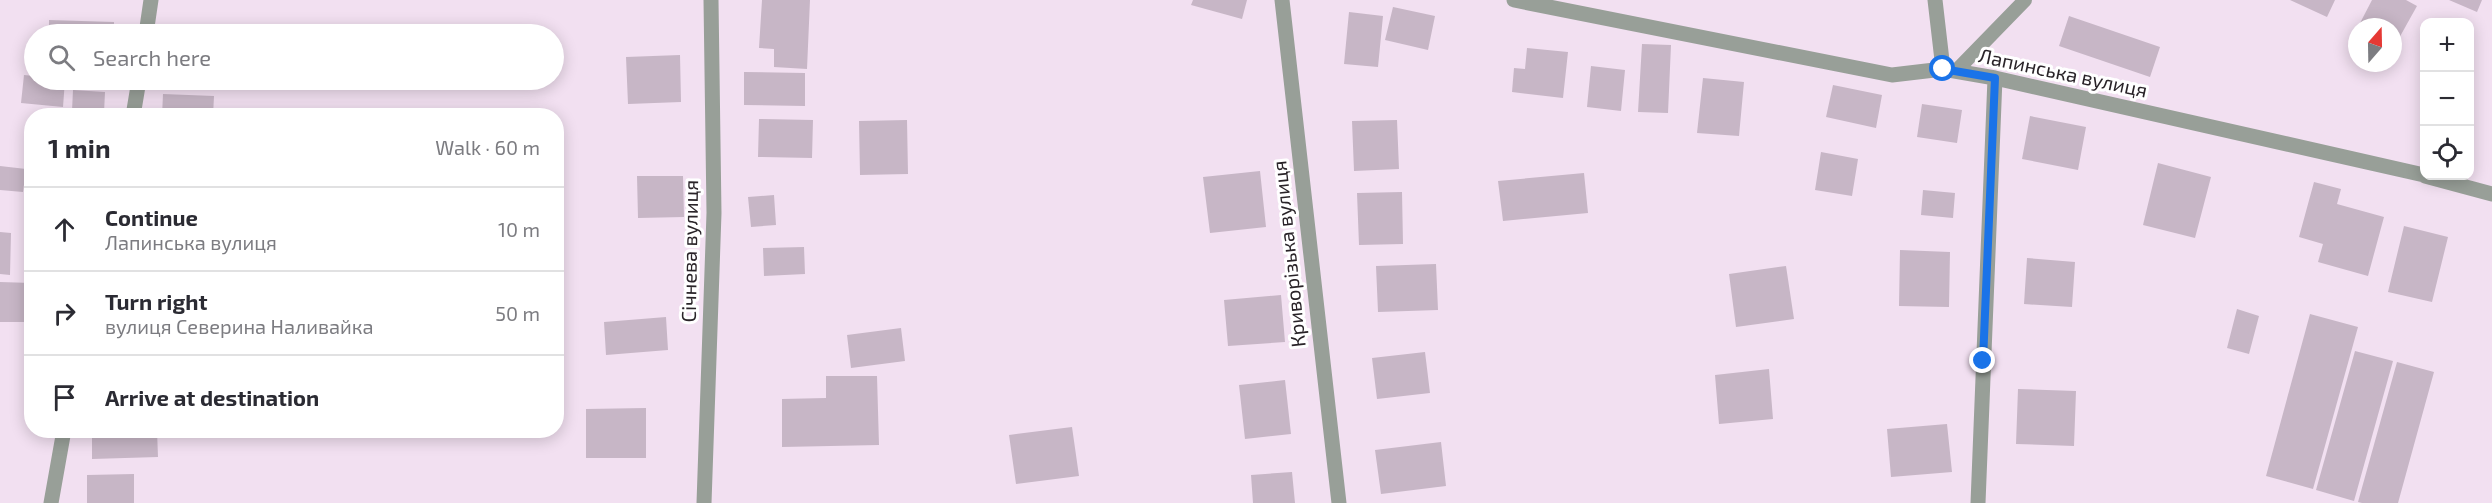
<!DOCTYPE html>
<meta charset="utf-8">
<style>
body{margin:0;font-family:"Exo 2",sans-serif;background:#f7f7f7;color:#2b2b33}
.controls{position:absolute;right:18px;top:18px;display:grid;overflow:hidden;border-radius:12px;box-shadow:0 3px 15px #0003}
.controls button{width:54px;height:54px;display:grid;place-items:center;padding:0;border:0;border-bottom:2px solid #e1e1e2;background:#fff;color:#2b2b33;font:30px sans-serif}
.compass{position:absolute;left:2348px;top:18px;width:54px;height:54px;border-radius:50%;background:#fff;box-shadow:0 3px 15px #0003;rotate:20deg}
.stop{position:absolute;width:18px;height:18px;margin:-14px;border:4px solid #1a73e8;border-radius:50%;background:#fff}
.stop.end{background:#1a73e8;border-color:#fff;box-shadow:0 2px 6px #0008}
.list{margin:0;padding:0;list-style:none}
h2{display:flex;justify-content:space-between;align-items:center;height:78px;margin:0;padding:0 24px;font-size:26px}
h2 small{font-size:20px;font-weight:400;color:#7c7c81}
.list li{display:grid;grid-template-columns:39px 1fr auto;gap:18px;align-items:center;box-sizing:border-box;height:84px;padding:0 24px;border-top:2px solid #e1e1e2}
.list b{display:block;font-size:22px;white-space:nowrap}
.list p{margin:0;font-size:20px;white-space:nowrap;color:#7c7c81}
.list em{font-size:20px;font-style:normal;color:#7c7c81}
.icon{flex:none;width:33px;height:33px;fill:none;stroke:currentColor;stroke-width:2;stroke-linecap:round;stroke-linejoin:round}
.map{position:relative;flex:none;width:2492px;height:503px;overflow:hidden}
.search{position:absolute;background:#fff;box-shadow:0 3px 15px #0003;left:24px;top:24px;width:540px;height:66px;display:flex;align-items:center;gap:15px;box-sizing:border-box;padding:0 21px;border-radius:33px;color:#7c7c81;font-size:22px}
.panel{position:absolute;background:#fff;box-shadow:0 3px 15px #0003;left:24px;top:108px;width:540px;height:330px;border-radius:24px}
.map>svg:first-child{display:block}
</style>
<div class="map">
<svg width="2492" height="503" viewBox="0 0 2492 503">
<rect width="100%" height="100%" fill="#f2e0f1"/>
<path fill="#c7b6c6" d="M762 0H810L807 69 774 67V49L759 48Z
M1193 0H1247L1242 19 1191 5Z
M2290 0H2335L2327 17Z
M2372 0H2406L2417 6 2393 49V27H2358Z
M2449 0H2482L2477 12Z
M1393 7 1435 16 1428 50 1385 40Z
M1349 12 1383 16 1378 67 1344 64Z
M2069 16 2160 47 2150 77 2059 46Z
M49 20 114 22V34H49Z
M1642 44 1671 45 1668 113 1638 112Z
M1527 48 1568 52 1563 98 1512 92 1514 68 1525 69Z
M680 55 681 102 628 104 626 57Z
M1591 66 1625 70 1621 111 1587 107Z
M744 72 805 73V106L744 105Z
M24 75 34 76V80H65L63 107 21 103Z
M1703 78 1744 82 1739 136 1697 133Z
M1833 85 1882 95 1876 128 1826 117Z
M73 90 105 92 104 113 72 111Z
M163 94 214 96 213 116H162Z
M1922 104 1962 110 1957 143 1917 137Z
M2030 116 2086 127 2078 170 2022 159Z
M759 119 813 120 812 158 758 157Z
M907 120 908 174 860 175 859 121Z
M1397 120 1399 169 1354 171 1352 121Z
M1821 152 1858 159 1852 196 1815 190Z
M2158 163 2211 177 2195 238 2143 225Z
M0 166 26 169 23 192 0 190Z
M1260 171 1266 227 1210 233 1203 177Z
M1584 173 1588 213 1503 221 1498 181Z
M637 176H683L684 217 638 218Z
M2314 182 2341 189 2337 204 2384 217 2368 276 2318 262 2323 244 2299 237Z
M1923 190 1955 193 1953 218 1921 215Z
M1402 192 1403 244 1359 245 1357 193Z
M774 195 776 225 751 227 748 197Z
M2404 226 2448 237 2432 302 2388 292Z
M0 232 11 233 10 275 0 274Z
M804 247 805 274 764 276 763 248Z
M1900 250 1950 252 1949 307 1899 306Z
M2027 258 2075 262 2072 307 2024 304Z
M1436 264 1438 310 1378 312 1376 266Z
M1786 266 1794 319 1736 327 1729 274Z
M0 282 32 283V322H0Z
M1281 295 1285 342 1228 346 1224 300Z
M2237 309 2259 316 2249 354 2227 348Z
M2310 314 2358 327 2313 489 2266 476Z
M666 317 668 350 606 355 604 322Z
M901 328 905 361 851 368 847 335Z
M2355 351 2393 361 2354 501 2316 490Z
M1425 352 1430 393 1377 399 1372 358Z
M2397 362 2434 372 2398 503H2362L2358 502Z
M1769 369 1773 419 1719 424 1715 375Z
M826 376H877L879 445 782 447V399L826 398Z
M1285 380 1291 434 1245 439 1239 385Z
M2018 389 2076 391 2074 446 2016 444Z
M646 408V458H586V409Z
M1947 424 1952 472 1891 477 1887 429Z
M1072 427 1079 476 1016 484 1009 435Z
M101 430H157L158 457 92 459V436H102Z
M1441 442 1446 486 1381 494 1375 450Z
M1292 472 1295 503H1253L1251 475Z
M134 474V503H87V475Z"/>
<g fill="none" stroke-linecap="round" stroke-linejoin="round">
<path stroke="#989f98" stroke-width="14" d="M1956 71 2025 0"/>
<path stroke="#989f98" stroke-width="15" d="M1282 0 1339 503
M1514 0 1892 75 1943 69 1995 78 2424 175
M1935 0 1943 69
M146 34 151 0
M133 116 139 80
M2425 176 2492 194
M51 503 64 430
M704 503 714 213 711 0
M1978 503 1995 78"/>
</g>
<g fill="none" stroke-linecap="round" stroke-linejoin="round">
<path stroke="#1a73e8" stroke-width="8" d="M1943 69 1995 78 1983 361"/>
</g>
<g text-anchor="middle" stroke-width="6" stroke-linejoin="round" paint-order="stroke">
<g font-size="20" fill="#292328" stroke="#fff">
<text transform="translate(2063 73) rotate(12)" y="7">Лапинська вулиця</text>
<text transform="translate(690 251) rotate(-89)" y="7">Січнева вулиця</text>
<text transform="translate(1289 254) rotate(-96)" y="7">Криворізька вулиця</text>
</g>
</g>
</svg>
<div class="controls">
<button>+</button>
<button>−</button>
<button><svg class="icon" aria-label="locate" viewBox="0 0 24 24"><circle cx="12" cy="12" r="6"/><path d="M12 2v4M12 18v4M2 12h4M18 12h4"/></svg></button>
</div>
<svg class="compass" viewBox="-18 -18 36 36"><path d="M0-13l5 13h-10z" fill="#e53935"/><path d="M0 13l5-13h-10z" fill="#7c7c81"/></svg>
<div class="stop" style="left:1943px;top:69px"></div>
<div class="stop end" style="left:1983px;top:361px"></div>
<div class="search"><svg class="icon" aria-label="search" viewBox="0 0 24 24"><circle cx="10" cy="10" r="6"/><path d="M15 15l6 6"/></svg>Search here</div>
<section class="panel">
<h2>1 min<small>Walk · 60 m</small></h2>
<ul class="list">
<li><svg class="icon" aria-label="ahead" viewBox="0 0 24 24"><path d="M12 20V5M6 11l6-6 6 6"/></svg><div><b>Continue</b><p>Лапинська вулиця</p></div><em>10 m</em></li>
<li><svg class="icon" aria-label="right" viewBox="0 0 24 24"><path d="M7 20v-9h11M14 6l5 5-5 5"/></svg><div><b>Turn right</b><p>вулиця Северина Наливайка</p></div><em>50 m</em></li>
<li><svg class="icon" aria-label="arrive" viewBox="0 0 24 24"><path d="M6 21V4h12l-3 4 3 4H6"/></svg><div><b>Arrive at destination</b></div></li>
</ul>
</section>
</div>
